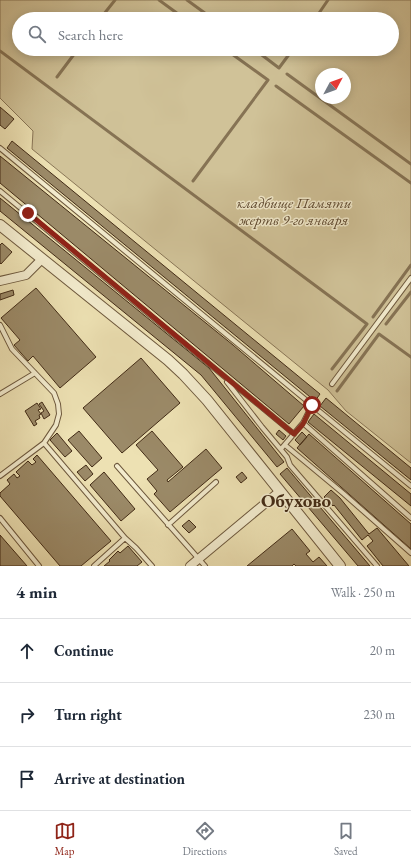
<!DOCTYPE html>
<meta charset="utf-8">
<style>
body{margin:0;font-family:"EB Garamond",serif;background:#f6f6f7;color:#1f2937}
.compass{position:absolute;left:315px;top:68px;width:36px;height:36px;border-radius:50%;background:#fff;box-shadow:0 2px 10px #0003;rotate:49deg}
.stop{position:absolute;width:12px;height:12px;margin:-9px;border:3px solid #8f2418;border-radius:50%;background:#fff}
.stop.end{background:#8f2418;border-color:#fff;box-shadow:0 1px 4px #0008}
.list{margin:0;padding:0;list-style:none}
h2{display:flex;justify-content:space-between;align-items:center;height:52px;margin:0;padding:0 16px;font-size:17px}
h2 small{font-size:13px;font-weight:400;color:#747a83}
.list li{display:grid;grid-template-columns:26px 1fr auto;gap:12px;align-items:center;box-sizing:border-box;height:64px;padding:0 16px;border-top:1px solid #e0e1e3}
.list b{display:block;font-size:15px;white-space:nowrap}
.list em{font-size:13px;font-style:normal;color:#747a83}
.icon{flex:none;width:22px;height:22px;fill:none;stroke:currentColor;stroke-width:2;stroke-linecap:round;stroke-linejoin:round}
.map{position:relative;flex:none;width:411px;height:566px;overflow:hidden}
.search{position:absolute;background:#fff;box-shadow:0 2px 10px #0003;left:12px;right:12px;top:12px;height:44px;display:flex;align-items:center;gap:10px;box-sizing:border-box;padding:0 14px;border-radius:22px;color:#747a83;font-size:15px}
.sheet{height:244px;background:#fff}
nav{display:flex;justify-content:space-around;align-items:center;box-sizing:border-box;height:56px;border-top:1px solid #e0e1e3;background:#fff;font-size:11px;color:#747a83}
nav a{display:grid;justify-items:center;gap:2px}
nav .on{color:#8f2418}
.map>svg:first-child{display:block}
</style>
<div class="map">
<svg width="411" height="566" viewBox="0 0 411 566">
<rect width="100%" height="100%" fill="#ede1b3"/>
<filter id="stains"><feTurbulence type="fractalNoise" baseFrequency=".005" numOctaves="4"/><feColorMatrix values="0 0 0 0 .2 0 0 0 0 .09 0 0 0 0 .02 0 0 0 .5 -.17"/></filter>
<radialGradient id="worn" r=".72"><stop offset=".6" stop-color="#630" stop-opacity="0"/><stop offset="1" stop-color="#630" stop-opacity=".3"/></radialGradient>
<path fill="#d0c298" stroke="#897657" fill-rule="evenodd" d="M0 0H411V463L346 411 328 390 32 149 33 131 0 98ZM19 19H392V49H19ZM321 74H345V98H321Z"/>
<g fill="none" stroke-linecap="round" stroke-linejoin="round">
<path stroke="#867354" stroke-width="3" d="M159 0 185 19
M187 0 213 19
M100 19 115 0
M315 19 328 0
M254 49 279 68 293 49
M0 51 367 324 332 369
M287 74 411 164
M57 77 78 49
M276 86 411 183
M193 181 268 80 225 49
M373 317 411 265
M386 324 411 292
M337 391 379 334 411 357"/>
</g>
<path fill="#9b8a68" stroke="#422b16" d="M0 107 14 119 5 129 0 125Z
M12 141 320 394 315 401 7 148Z
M0 156 233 345 304 406 289 424 0 183Z
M0 198 209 368 284 462 277 467 201 375 0 211Z
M2 243 12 252 1 264 0 263V245Z
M36 288 96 357 60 388 33 356 28 361 14 345 20 340 1 318Z
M13 290 14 295 0 300V294Z
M141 358 180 403 122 453 83 408Z
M326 398 411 468V480L320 406Z
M42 402 50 415 44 419 41 413 44 411 39 404Z
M37 403 41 409 38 410 41 414 39 415 40 418 35 421 37 424 34 426 25 411Z
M314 414 411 494V506L308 422Z
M279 430 286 436 283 440 276 434Z
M79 431 102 458 92 467 68 440Z
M152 431 183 467 167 480 168 482 206 449 222 468 170 512 154 494 157 491 147 479 158 470 136 445Z
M302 432 307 437 300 445 295 440Z
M57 433 72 451 65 457 50 440Z
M309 434 411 524V549L297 448Z
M37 455 111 541 81 566H60L0 496V493L10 484 7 480 14 474 17 478 20 476 16 472 28 461 32 465 36 462 33 459Z
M86 465 93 474 85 481 77 472Z
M287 468 370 566H358L280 474Z
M104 472 135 509 121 521 90 485Z
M242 472 247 478 241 483 236 477Z
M331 490 340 498 369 534 377 528 409 566H383L367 546 373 541 368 535 362 540 334 505 333 506 324 497Z
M189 520 196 527 189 533 182 526Z
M292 529 310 551 306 554 313 562 319 557 327 566H296L294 564 292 566H247Z
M0 535 27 566H0Z
M128 546 142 562 137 566H104L110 561 109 560 118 551 120 553Z"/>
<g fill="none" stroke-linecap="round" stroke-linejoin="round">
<g stroke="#6d583d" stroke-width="6">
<path id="service" d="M0 148 312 405 303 423 281 449
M0 191 294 434
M0 325 12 349 54 393 58 404 59 414 56 425 44 443 0 476
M227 382 262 427 287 457 290 465 377 566
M332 384 411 278
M0 394 35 373
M319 411 411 486
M303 423 411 518
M44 443 125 538 94 566
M285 445 344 494 411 553
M117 466 205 566
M0 518 39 566
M168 525 216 482
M125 538 136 548 152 566"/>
</g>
<g stroke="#6d583d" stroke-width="10">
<path id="minor" d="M0 281 26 275 42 259
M190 566 280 491"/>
</g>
<g stroke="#6d583d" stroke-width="12">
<path id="tertiary" d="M0 225 168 360 183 374 207 400 340 566"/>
</g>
<use href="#service" stroke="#f3ecce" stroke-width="4"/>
<use href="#minor" stroke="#f3ecce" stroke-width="8"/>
<use href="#tertiary" stroke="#f3ecce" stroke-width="10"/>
</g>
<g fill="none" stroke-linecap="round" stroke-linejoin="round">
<path stroke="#8f2418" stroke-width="5" d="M28 213 294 434 303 424 312 405"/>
</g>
<g text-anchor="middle" stroke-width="3" stroke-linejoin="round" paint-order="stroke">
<g font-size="15" font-style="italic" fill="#5e4930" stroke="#f3ecce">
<text x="294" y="208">кладбище Памяти<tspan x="294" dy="17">жертв 9-го января</tspan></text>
</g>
<g font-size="19" font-weight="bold" fill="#422b16" stroke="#f3ecce">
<text x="296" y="507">Обухово</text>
</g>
</g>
<rect width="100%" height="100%" filter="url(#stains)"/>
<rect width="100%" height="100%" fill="url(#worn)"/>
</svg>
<svg class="compass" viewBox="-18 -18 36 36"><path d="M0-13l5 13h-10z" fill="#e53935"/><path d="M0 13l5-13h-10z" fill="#747a83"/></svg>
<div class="stop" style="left:312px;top:405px"></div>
<div class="stop end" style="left:28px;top:213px"></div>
<div class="search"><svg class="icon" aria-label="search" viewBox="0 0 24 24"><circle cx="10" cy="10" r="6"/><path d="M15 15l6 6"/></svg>Search here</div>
</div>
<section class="sheet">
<h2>4 min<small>Walk · 250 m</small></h2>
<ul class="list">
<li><svg class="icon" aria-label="ahead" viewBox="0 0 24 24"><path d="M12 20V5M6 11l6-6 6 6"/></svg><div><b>Continue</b></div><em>20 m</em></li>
<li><svg class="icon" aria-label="right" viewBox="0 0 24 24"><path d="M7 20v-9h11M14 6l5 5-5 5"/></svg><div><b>Turn right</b></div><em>230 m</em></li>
<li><svg class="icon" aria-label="arrive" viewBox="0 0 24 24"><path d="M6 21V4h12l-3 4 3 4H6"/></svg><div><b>Arrive at destination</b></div></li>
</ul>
</section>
<nav>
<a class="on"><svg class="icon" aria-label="map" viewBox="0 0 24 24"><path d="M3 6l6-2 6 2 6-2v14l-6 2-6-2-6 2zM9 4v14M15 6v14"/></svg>Map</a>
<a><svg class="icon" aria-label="directions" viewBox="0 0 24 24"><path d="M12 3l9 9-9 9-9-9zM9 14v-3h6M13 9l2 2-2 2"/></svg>Directions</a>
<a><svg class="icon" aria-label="saved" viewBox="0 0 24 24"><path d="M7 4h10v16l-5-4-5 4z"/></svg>Saved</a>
</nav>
